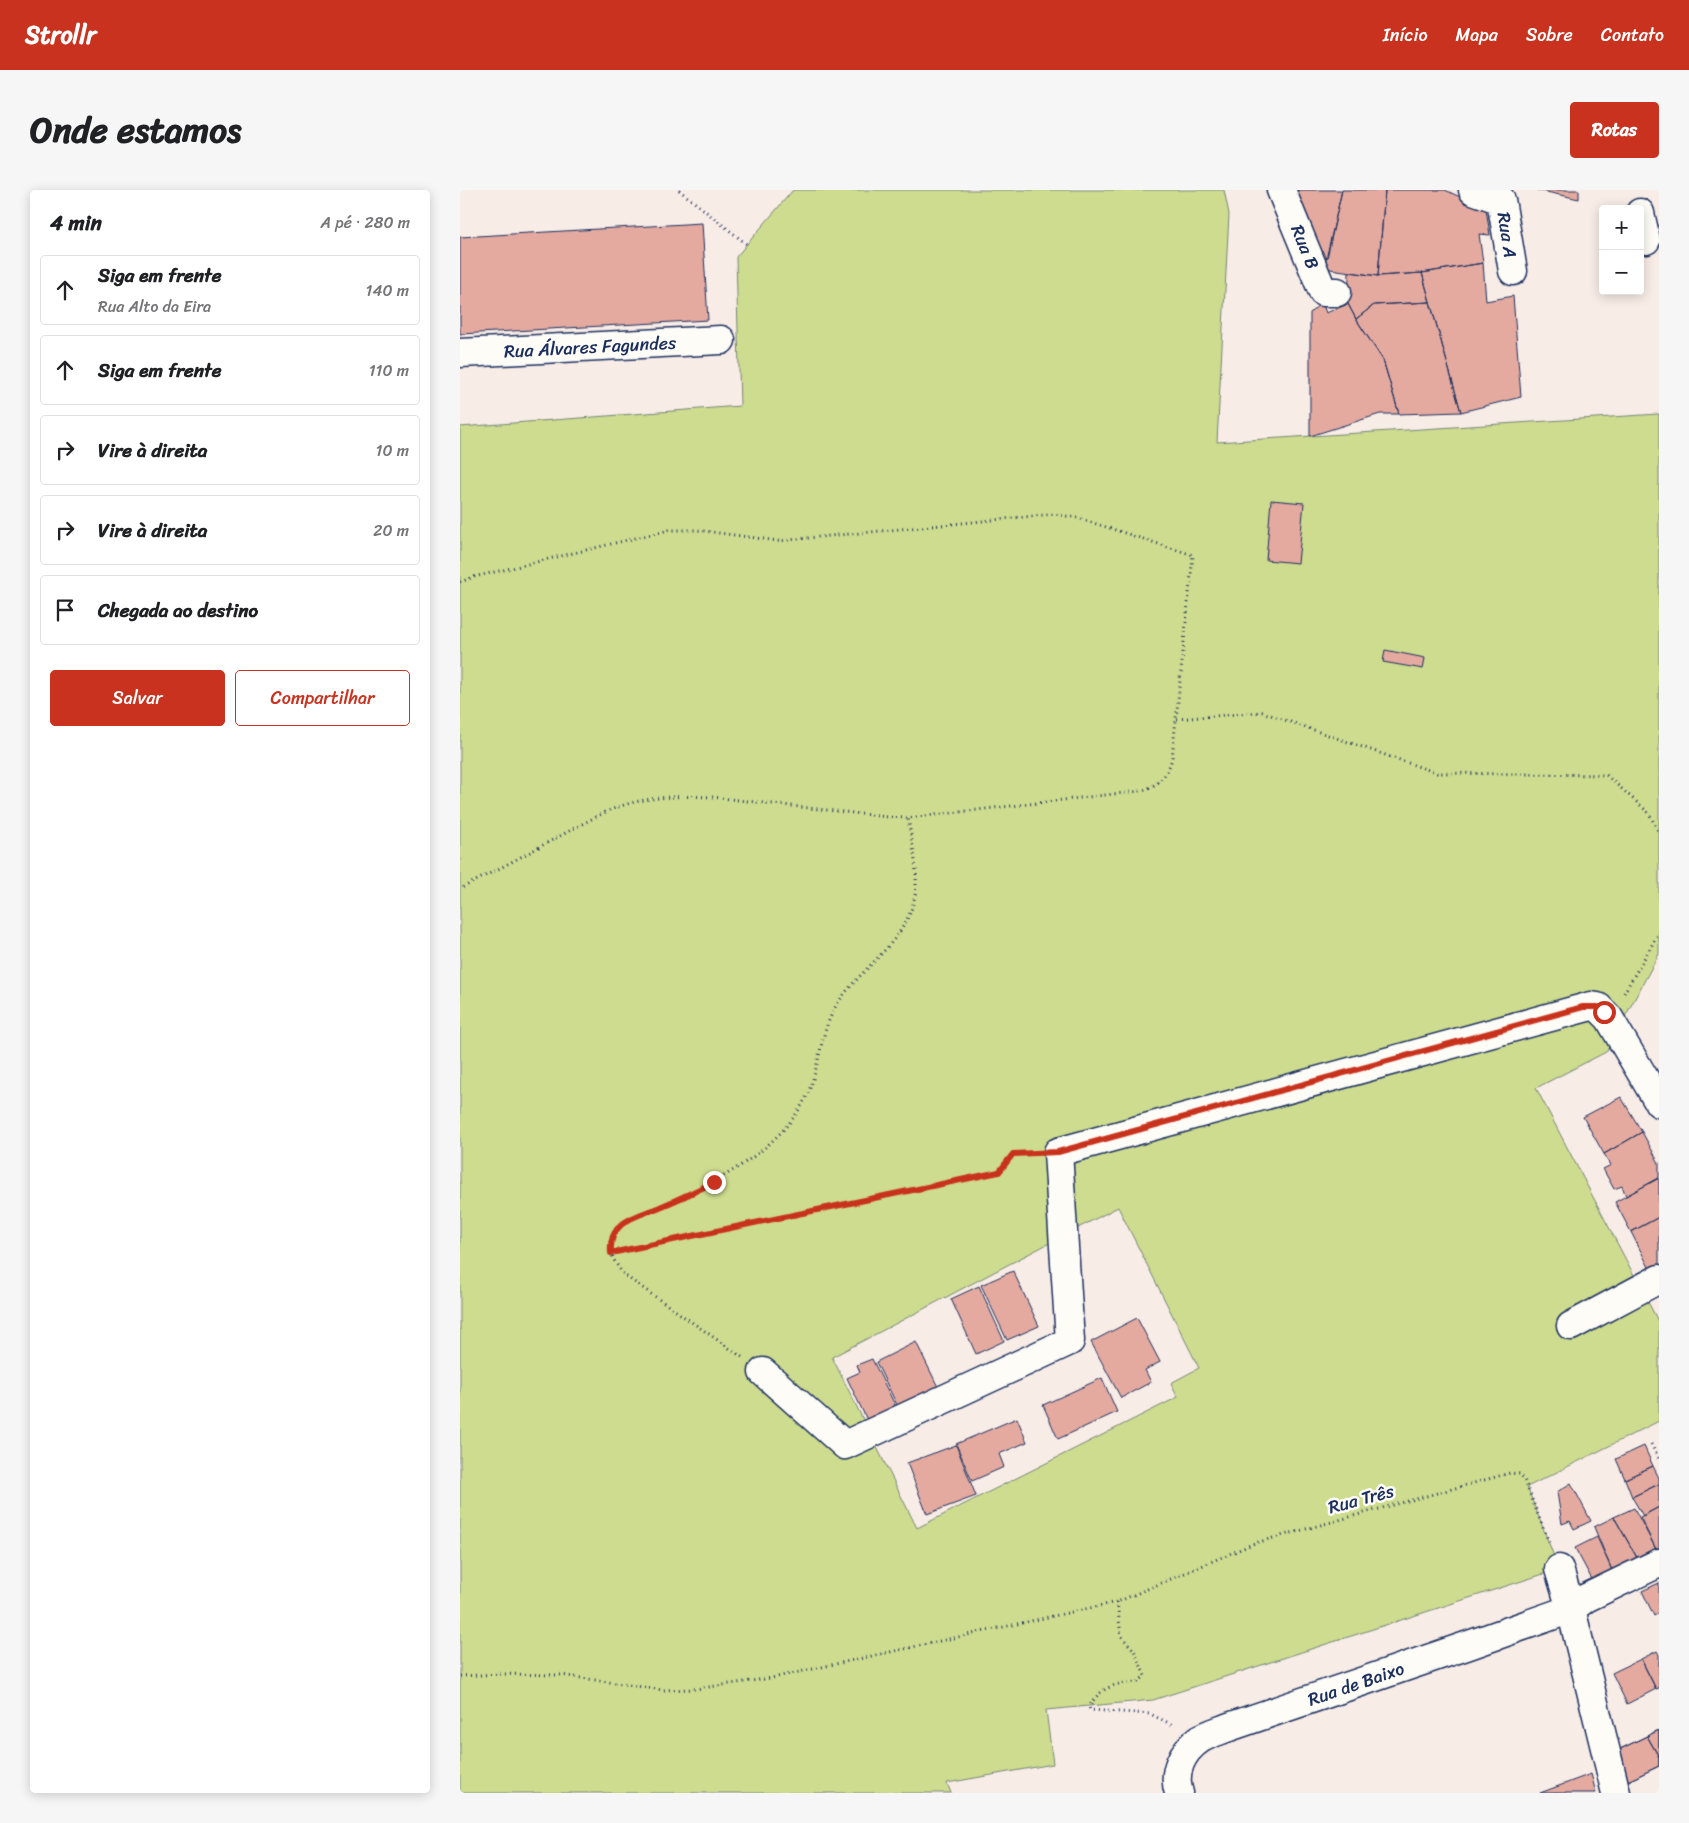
<!DOCTYPE html>
<html lang="pt">
<meta charset="utf-8">
<style>
body{margin:0;font-family:Sriracha,sans-serif;background:#f6f6f6;color:#202124}
.controls{position:absolute;right:15px;top:15px;display:grid;overflow:hidden;border-radius:5px;box-shadow:0 2px 12px #0003}
.controls button{width:45px;height:45px;display:grid;place-items:center;padding:0;border:0;border-bottom:1px solid #e0e0e0;background:#fff;color:#202124;font:25px sans-serif}
.stop{position:absolute;width:15px;height:15px;margin:-11px;border:4px solid #c8321e;border-radius:50%;background:#fff}
.stop.end{background:#c8321e;border-color:#fff;box-shadow:0 1px 5px #0008}
.list{margin:0;padding:0;list-style:none}
h2{display:flex;justify-content:space-between;align-items:center;height:65px;margin:0;padding:0 20px;font-size:21px}
h2 small{font-size:16px;font-weight:400;color:#757577}
.list li{display:grid;grid-template-columns:32px 1fr auto;gap:15px;align-items:center;box-sizing:border-box;height:70px;margin:0 10px 10px;padding:0 10px;border:1px solid #e0e0e0;border-radius:5px}
.list b{display:block;font-size:19px;white-space:nowrap}
.list p{margin:0;font-size:16px;white-space:nowrap;color:#757577}
.list em{font-size:16px;font-style:normal;color:#757577}
.actions{display:flex;gap:10px;padding:15px 20px}
.actions a{flex:1;padding:11px 0;border:1px solid #c8321e;border-radius:5px;text-align:center;font-size:18px;color:#c8321e}
.actions .main{background:#c8321e;color:#fff}
.icon{flex:none;width:28px;height:28px;fill:none;stroke:currentColor;stroke-width:2;stroke-linecap:round;stroke-linejoin:round}
.map{position:relative;flex:none;width:1199px;height:1603px;overflow:hidden;border-radius:5px}
header{display:flex;align-items:center;gap:30px;box-sizing:border-box;height:70px;padding:0 25px;background:#c8321e;color:#fff}
header strong{font-size:24px}
nav{display:flex;gap:28px;margin-inline-start:auto;font-size:18px}
.intro{display:flex;align-items:center;justify-content:space-between;box-sizing:border-box;height:120px;padding:0 30px}
h1{margin:0;font-size:35px}
.button{padding:12px 22px;border-radius:5px;background:#c8321e;color:#fff;font-size:18px;font-weight:700}
main{display:flex;gap:30px;padding:0 30px}
aside{flex:1;background:#fff;border-radius:5px;box-shadow:0 2px 12px #0003}
.map>svg:first-child{display:block}
</style>
<header>
<strong>Strollr</strong>
<nav><a>Início</a><a>Mapa</a><a>Sobre</a><a>Contato</a></nav>
</header>
<div class="intro"><h1>Onde estamos</h1><a class="button">Rotas</a></div>
<main>
<aside>
<h2>4 min<small>A pé · 280 m</small></h2>
<ul class="list">
<li><svg class="icon" aria-label="ahead" viewBox="0 0 24 24"><path d="M12 20V5M6 11l6-6 6 6"/></svg><div><b>Siga em frente</b><p>Rua Alto da Eira</p></div><em>140 m</em></li>
<li><svg class="icon" aria-label="ahead" viewBox="0 0 24 24"><path d="M12 20V5M6 11l6-6 6 6"/></svg><div><b>Siga em frente</b></div><em>110 m</em></li>
<li><svg class="icon" aria-label="right" viewBox="0 0 24 24"><path d="M7 20v-9h11M14 6l5 5-5 5"/></svg><div><b>Vire à direita</b></div><em>10 m</em></li>
<li><svg class="icon" aria-label="right" viewBox="0 0 24 24"><path d="M7 20v-9h11M14 6l5 5-5 5"/></svg><div><b>Vire à direita</b></div><em>20 m</em></li>
<li><svg class="icon" aria-label="arrive" viewBox="0 0 24 24"><path d="M6 21V4h12l-3 4 3 4H6"/></svg><div><b>Chegada ao destino</b></div></li>
</ul>
<div class="actions"><a class="main">Salvar</a><a>Compartilhar</a></div>
</aside>
<div class="map">
<svg width="1199" height="1603" viewBox="0 0 1199 1603">
<rect width="100%" height="100%" fill="#f8ece6"/>
<filter id="ink" filterUnits="userSpaceOnUse"><feTurbulence type="fractalNoise" baseFrequency=".02" numOctaves="2"/><feDisplacementMap in="SourceGraphic" scale="10" xChannelSelector="R" yChannelSelector="G"/><feConvolveMatrix kernelMatrix="1 2 1 2 8 2 1 2 1" color-interpolation-filters="sRGB"/></filter>
<g filter="url(#ink)">
<path fill="#cedc8f" stroke="#748676" fill-rule="evenodd" d="M333 0H764L769 24 757 252 1199 224V764L1146 862 1076 898 1199 1133V1231L1067 1297 1099 1379 693 1510 586 1520 593 1574 487 1593 491 1603H0V237L280 216 276 67ZM658 1017 739 1178 711 1193 718 1207 457 1338 372 1167Z"/>
<path fill="#e4aaa0" stroke="#1b2f5e" d="M832 0H882L867 68 858 64Z
M882 0H925L918 86 864 78Z
M925 0H985L1026 19 1030 45 1019 44 1023 73 962 83 918 86Z
M1077 0H1119V9Z
M242 33 248 130 0 144V47Z
M1023 73 1026 111 1053 106 1061 207 1001 222 962 83Z
M889 82 918 86 962 83 970 112 914 115 896 129 888 114Z
M862 112 866 123 888 114 896 129 923 170 939 224H920L850 246V123Z
M970 112 1001 222 939 224 923 170 896 129 914 115Z
M811 310 844 313 838 373 806 370Z
M925 460 965 468 963 479 923 472Z
M1161 907 1182 942 1144 964 1123 927Z
M1182 942 1199 973V988L1166 1006 1162 996 1154 999 1143 979 1151 975 1144 964Z
M1199 988V1027L1171 1042 1155 1012Z
M1199 1027V1082L1193 1085 1171 1042Z
M553 1081 579 1136 547 1150 521 1095Z
M519 1096 544 1151 516 1164 491 1109Z
M677 1128 700 1172 685 1180 691 1192 661 1208 631 1152Z
M456 1152 478 1197 438 1217 416 1172Z
M412 1169 436 1217 407 1230 387 1188 400 1182 397 1175Z
M642 1188 657 1222 598 1249 583 1215Z
M557 1228 567 1252 539 1264 544 1277 512 1291 496 1254Z
M496 1255 516 1306 467 1324 447 1273Z
M1184 1256 1193 1276 1165 1289 1156 1269Z
M1193 1276 1199 1288V1294L1172 1307 1165 1289Z
M1111 1293 1131 1331 1114 1339 1110 1331 1102 1334 1097 1302Z
M1199 1294V1317L1183 1326 1172 1307Z
M1199 1317V1362L1198 1363 1180 1327Z
M1174 1318 1198 1363 1180 1373 1154 1327Z
M1154 1327 1180 1373 1154 1385 1134 1337Z
M1137 1347 1154 1385 1135 1395 1115 1358Z
M1199 1393V1423L1194 1426 1182 1401Z
M1197 1461 1199 1465V1498L1196 1499 1181 1469Z
M1181 1469 1196 1499 1167 1514 1152 1483Z
M1199 1540V1576L1168 1591 1154 1562Z
M1199 1540V1567L1187 1546Z
M1187 1546 1199 1567V1576L1168 1591 1154 1562Z
M1131 1584 1136 1603H1080Z"/>
<g fill="none" stroke-linecap="round" stroke-linejoin="round">
<g stroke="#1b2f5e" stroke-width="31">
<path id="minor" d="M821 0 863 102H877
M1013 0 1041 10 1053 81
M1180 23 1186 50
M0 163 261 150
M1111 1136 1199 1089
M303 1182 385 1255 610 1151 598 962 1131 816 1138 817 1149 828 1199 913
M1099 1379 1111 1419 1156 1603
M719 1603C712 1582 722 1561 740 1549 748 1544 759 1541 769 1537L1009 1455 1111 1419 1126 1408 1199 1373"/>
</g>
<path stroke="#1b2f5e" stroke-width="3" stroke-dasharray="1 4" stroke-linecap="butt" d="M219 0 289 56
M0 392 14 387 209 340H237L318 351 594 324 618 328 733 365 712 568C707 587 698 596 680 601L448 628 428 627 252 607C226 606 201 606 175 612 148 618 123 634 98 647 66 664 33 682 0 699
M717 529 802 522 977 583 1146 585 1189 623 1199 643
M1164 803 1199 743
M151 1063 539 982 553 964 572 963
M282 1167 164 1085C155 1073 145 1059 153 1044 165 1024 209 1015 230 1005 254 992 279 978 301 961 320 945 338 926 348 903 360 875 360 843 376 816 396 783 433 761 449 725 463 695 453 660 448 628
M1191 1254 1199 1269
M657 1412 661 1446 674 1460 685 1486 678 1492C656 1493 641 1496 629 1517L630 1520 690 1524 715 1536
M0 1486 39 1484 101 1485 203 1500 235 1499 312 1488 657 1412 795 1353 1050 1283 1060 1284 1064 1289 1090 1355"/>
<use href="#minor" stroke="#fdfcf7" stroke-width="28"/>
</g>
</g>
<g fill="none" stroke-linecap="round" stroke-linejoin="round" filter="url(#ink)">
<path stroke="#c8321e" stroke-width="6" d="M254 992C236 1001 219 1009 200 1017 188 1022 171 1026 161 1035 152 1043 150 1052 151 1063L539 982 553 964 598 962 1123 817H1138L1144 822"/>
</g>
<g text-anchor="middle" stroke-width="5" stroke-linejoin="round" paint-order="stroke">
<g font-size="18" fill="#1b2f5e" stroke="#fdfcf7">
<text transform="translate(1047 45) rotate(81)" y="6">Rua A</text>
<text transform="translate(845 57) rotate(68)" y="6">Rua B</text>
<text transform="translate(130 157) rotate(-3)" y="6">Rua Álvares Fagundes</text>
<text transform="translate(901 1309) rotate(-15)" y="6">Rua Três</text>
<text transform="translate(896 1494) rotate(-19)" y="6">Rua de Baixo</text>
</g>
</g>
</svg>
<div class="controls">
<button>+</button>
<button>−</button>
</div>
<div class="stop" style="left:1144px;top:822px"></div>
<div class="stop end" style="left:254px;top:992px"></div>
</div>
</main>
